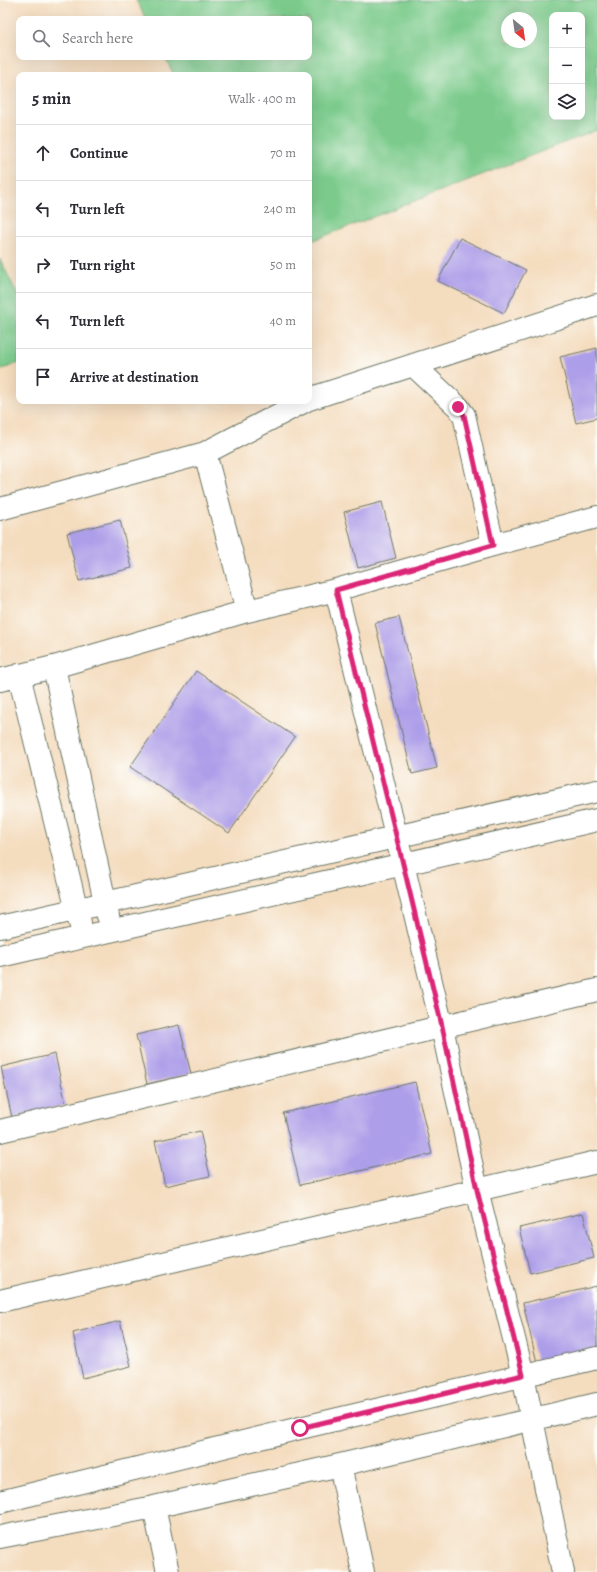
<!DOCTYPE html>
<meta charset="utf-8">
<style>
body{margin:0;font-family:Alegreya,serif;background:#f7f7f7;color:#2b2b33}
.controls{position:absolute;right:12px;top:12px;display:grid;overflow:hidden;border-radius:8px;box-shadow:0 4px 16px #0002}
.controls button{width:36px;height:36px;display:grid;place-items:center;padding:0;border:0;border-bottom:1px solid #e1e1e2;background:#fff;color:#2b2b33;font:20px sans-serif}
.compass{position:absolute;left:501px;top:12px;width:36px;height:36px;border-radius:50%;background:#fff;box-shadow:0 4px 16px #0002;rotate:151deg}
.stop{position:absolute;width:12px;height:12px;margin:-9px;border:3px solid #db2777;border-radius:50%;background:#fff}
.stop.end{background:#db2777;border-color:#fff;box-shadow:0 1px 4px #0008}
.list{margin:0;padding:0;list-style:none}
h2{display:flex;justify-content:space-between;align-items:center;height:52px;margin:0;padding:0 16px;font-size:17px}
h2 small{font-size:13px;font-weight:400;color:#7c7c81}
.list li{display:grid;grid-template-columns:26px 1fr auto;gap:12px;align-items:center;box-sizing:border-box;height:56px;padding:0 16px;border-top:1px solid #e1e1e2}
.list b{display:block;font-size:15px;white-space:nowrap}
.list em{font-size:13px;font-style:normal;color:#7c7c81}
.icon{flex:none;width:22px;height:22px;fill:none;stroke:currentColor;stroke-width:2;stroke-linecap:round;stroke-linejoin:round}
.map{position:relative;flex:none;width:597px;height:1572px;overflow:hidden}
.search{position:absolute;background:#fff;box-shadow:0 4px 16px #0002;left:16px;top:16px;width:296px;height:44px;display:flex;align-items:center;gap:10px;box-sizing:border-box;padding:0 14px;border-radius:8px;color:#7c7c81;font-size:15px}
.panel{position:absolute;background:#fff;box-shadow:0 4px 16px #0002;left:16px;top:72px;width:296px;height:332px;border-radius:8px}
.map>svg:first-child{display:block}
</style>
<div class="map">
<svg width="597" height="1572" viewBox="0 0 597 1572">
<rect width="100%" height="100%" fill="#fdfcf7"/>
<filter id="ink" filterUnits="userSpaceOnUse"><feTurbulence type="fractalNoise" baseFrequency=".025" numOctaves="2"/><feDisplacementMap in="SourceGraphic" scale="8" xChannelSelector="R" yChannelSelector="G"/><feConvolveMatrix kernelMatrix="1 2 1 2 8 2 1 2 1" color-interpolation-filters="sRGB"/></filter>
<filter id="wash" filterUnits="userSpaceOnUse"><feTurbulence type="fractalNoise" baseFrequency=".012" numOctaves="4" result="noise"/><feDisplacementMap in="SourceGraphic" scale="16" xChannelSelector="R" yChannelSelector="G"/><feGaussianBlur stdDeviation="0.9" result="paint"/><feColorMatrix in="noise" values="0 0 0 0 0 0 0 0 0 0 0 0 0 0 0 0 0 1.4 0 .05"/><feComposite in="paint" operator="in"/></filter>
<g filter="url(#wash)">
<rect width="100%" height="100%" fill="#f4dcbe"/>
<path fill="#7bcb8c" stroke="#4d8460" fill-rule="evenodd" d="M136 0H597V130L309 242V75H174L165 57H309V19H146ZM552 15H582V117H552ZM507 18H531V42H507Z
M0 259 19 298V363L0 370Z"/>
<g id="blocks">
<path fill="#ad9ee9" d="M460 238 526 270 504 313 438 281Z
M597 348V418L576 423 560 357Z
M382 502 396 558 358 568 344 512Z
M120 520 132 568 79 581 67 533Z
M399 617 437 768 412 774 375 623Z
M196 671 295 737 229 833 130 767Z
M179 1025 191 1074 147 1084 136 1035Z
M55 1054 66 1105 12 1118 1 1067Z
M415 1082 432 1154 300 1185 283 1113Z
M200 1131 210 1176 165 1186 155 1141Z
M583 1213 594 1258 530 1273 519 1228Z
M597 1286V1353L538 1367 523 1303Z
M120 1321 131 1366 83 1378 73 1333Z"/>
</g>
</g>
<g filter="url(#ink)">
<use href="#blocks" fill-opacity="0" stroke="#6a7564" stroke-width="1"/>
<g fill="none" stroke-linecap="round" stroke-linejoin="round">
<g stroke="#6a7564" stroke-width="24">
<path id="minor" d="M413 365 458 407 464 415 493 545
M309 399 597 305
M205 453 247 611
M0 509 205 453 305 401
M336 590 403 864 442 1027 477 1190 523 1375 563 1572
M54 667 108 916
M19 675 80 923
M0 680 54 667 247 611 336 590 493 545 597 517
M0 927 597 791
M0 956 597 820
M0 1131 597 990
M0 1301 597 1162
M340 1465 363 1572
M0 1502 300 1428 597 1358
M154 1507 168 1572
M0 1537 154 1507 340 1465 597 1404"/>
</g>
<use href="#minor" stroke="#fff" stroke-width="22"/>
</g>
</g>
<g fill="none" stroke-linecap="round" stroke-linejoin="round" filter="url(#ink)">
<path stroke="#db2777" stroke-width="5" d="M300 1428 523 1375 477 1190 442 1026 403 864 336 590 493 545 464 415 458 407"/>
</g>
</svg>
<div class="controls">
<button>+</button>
<button>−</button>
<button><svg class="icon" aria-label="layers" viewBox="0 0 24 24"><path d="M12 4l9 5-9 5-9-5zM3 14l9 5 9-5"/></svg></button>
</div>
<svg class="compass" viewBox="-18 -18 36 36"><path d="M0-13l5 13h-10z" fill="#e53935"/><path d="M0 13l5-13h-10z" fill="#7c7c81"/></svg>
<div class="stop" style="left:300px;top:1428px"></div>
<div class="stop end" style="left:458px;top:407px"></div>
<div class="search"><svg class="icon" aria-label="search" viewBox="0 0 24 24"><circle cx="10" cy="10" r="6"/><path d="M15 15l6 6"/></svg>Search here</div>
<section class="panel">
<h2>5 min<small>Walk · 400 m</small></h2>
<ul class="list">
<li><svg class="icon" aria-label="ahead" viewBox="0 0 24 24"><path d="M12 20V5M6 11l6-6 6 6"/></svg><div><b>Continue</b></div><em>70 m</em></li>
<li><svg class="icon" aria-label="left" viewBox="0 0 24 24"><path d="M17 20v-9H6M10 6l-5 5 5 5"/></svg><div><b>Turn left</b></div><em>240 m</em></li>
<li><svg class="icon" aria-label="right" viewBox="0 0 24 24"><path d="M7 20v-9h11M14 6l5 5-5 5"/></svg><div><b>Turn right</b></div><em>50 m</em></li>
<li><svg class="icon" aria-label="left" viewBox="0 0 24 24"><path d="M17 20v-9H6M10 6l-5 5 5 5"/></svg><div><b>Turn left</b></div><em>40 m</em></li>
<li><svg class="icon" aria-label="arrive" viewBox="0 0 24 24"><path d="M6 21V4h12l-3 4 3 4H6"/></svg><div><b>Arrive at destination</b></div></li>
</ul>
</section>
</div>
